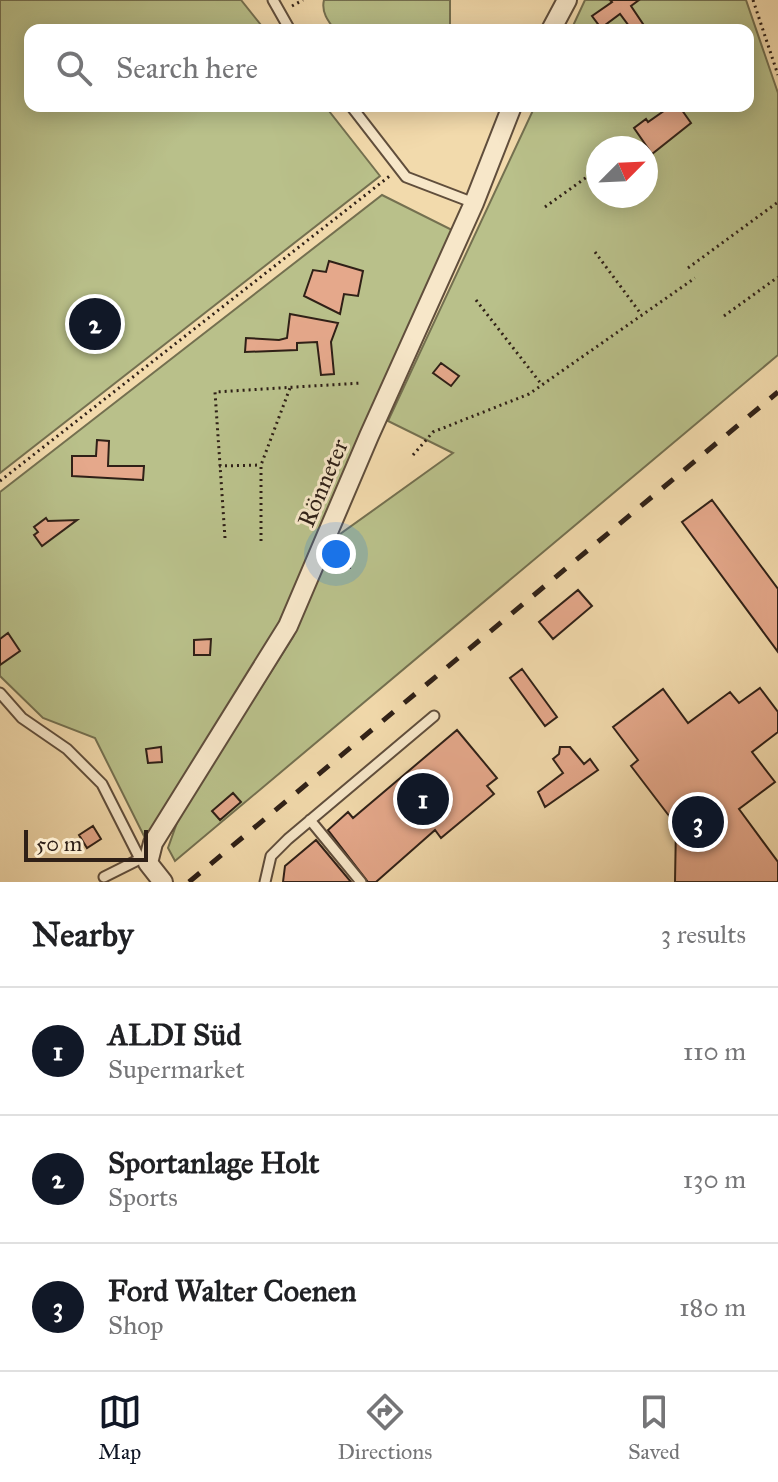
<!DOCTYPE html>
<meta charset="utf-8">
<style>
body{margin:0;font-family:"IM FELL Great Primer",serif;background:#f6f6f6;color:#202124}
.compass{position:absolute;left:586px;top:136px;width:72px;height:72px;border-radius:50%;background:#fff;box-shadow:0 4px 20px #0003;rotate:66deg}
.scale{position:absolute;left:24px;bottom:20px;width:124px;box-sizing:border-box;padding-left:8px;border:4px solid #2f2017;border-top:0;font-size:22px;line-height:28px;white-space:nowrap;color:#2f2017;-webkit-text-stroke:6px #f7e7c9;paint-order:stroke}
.you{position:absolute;left:336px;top:554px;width:28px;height:28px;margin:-20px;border:6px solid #fff;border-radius:50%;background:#1a73e8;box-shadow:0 0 0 12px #1a73e833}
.badge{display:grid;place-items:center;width:52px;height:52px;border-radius:50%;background:#111827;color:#fff;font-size:26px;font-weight:700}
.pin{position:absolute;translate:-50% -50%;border:4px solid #fff;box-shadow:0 2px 8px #0006}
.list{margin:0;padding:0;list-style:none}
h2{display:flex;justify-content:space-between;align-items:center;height:104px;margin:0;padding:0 32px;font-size:34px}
h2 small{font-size:26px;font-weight:400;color:#757577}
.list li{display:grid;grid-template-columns:52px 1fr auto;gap:24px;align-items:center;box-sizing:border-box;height:128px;padding:0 32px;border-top:2px solid #e0e0e0}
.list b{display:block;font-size:30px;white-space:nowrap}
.list p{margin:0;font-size:26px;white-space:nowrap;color:#757577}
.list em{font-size:26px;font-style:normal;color:#757577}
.icon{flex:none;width:44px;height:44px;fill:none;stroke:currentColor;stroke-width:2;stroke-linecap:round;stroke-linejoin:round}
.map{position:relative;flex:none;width:778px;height:882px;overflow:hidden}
.search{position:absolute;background:#fff;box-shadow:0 4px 20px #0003;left:24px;right:24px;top:24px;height:88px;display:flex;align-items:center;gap:20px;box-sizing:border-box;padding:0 28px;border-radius:16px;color:#757577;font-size:30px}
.sheet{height:488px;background:#fff}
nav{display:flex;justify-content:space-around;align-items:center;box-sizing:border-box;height:112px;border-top:2px solid #e0e0e0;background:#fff;font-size:22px;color:#757577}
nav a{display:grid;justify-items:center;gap:4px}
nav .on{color:#111827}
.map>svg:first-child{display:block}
</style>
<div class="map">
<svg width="778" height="882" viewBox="0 0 778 882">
<rect width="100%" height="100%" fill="#f2daac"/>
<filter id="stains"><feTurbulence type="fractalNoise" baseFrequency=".0025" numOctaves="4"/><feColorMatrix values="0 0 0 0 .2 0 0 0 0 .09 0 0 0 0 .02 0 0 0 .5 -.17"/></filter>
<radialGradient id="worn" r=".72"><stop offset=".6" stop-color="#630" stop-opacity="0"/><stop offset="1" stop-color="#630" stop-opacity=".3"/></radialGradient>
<path fill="#b9c08a" stroke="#747050" stroke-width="2" fill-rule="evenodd" d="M0 0H241L265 30H30V106H325L380 176 0 473Z
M324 0H450V27L448 30H335C328 21 321 12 324 0Z
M585 0H746L778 93V355L175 861 168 848 179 817 293 637 336 537 453 453 388 421 535 106H748V30H571ZM598 148H646V196H598Z
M382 195 456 232 267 649 147 842 95 738 43 718 0 676V492Z"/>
<path fill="#e5a88b" stroke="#2f2017" stroke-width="2" d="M610 0H639L631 6 643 24 632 30 620 14 601 28 592 16 612 2Z
M671 106H679L691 123 652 154 634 128 646 119 648 122Z
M329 261 363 271 358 296 344 294 340 314 304 296 313 270 326 272Z
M290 314 338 323 331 342 334 374 321 375 317 342 297 343V350L245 352 246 338 279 340 287 338Z
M441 363 459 376 451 386 433 373Z
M97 440 109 441 108 466H144L143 480 72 476V456H96Z
M712 500 778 589V652L682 522Z
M46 518 48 521 77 520 42 546 34 535 38 532 34 527Z
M347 542 350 568 330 571 329 561 336 545Z
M578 590 592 606 553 639 539 622Z
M8 633 20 651 0 665V639Z
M211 639 210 655H194V640Z
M522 669 557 717 545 726 510 678Z
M760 688 778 712V732L752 752 775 782 739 809 778 862V882H675L676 825 631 766 638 760 613 727 663 689 688 723 730 692 739 703Z
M457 730 497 778 487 786 494 794 441 838 435 830 376 882H368L328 830 348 812 353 818Z
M161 747 162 762 148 763 146 749Z
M560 747H570L584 764 590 759 598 770 545 807 538 792 563 773 553 759 559 754Z
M233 793 241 802 220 820 212 811Z
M93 826 101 839 87 848 79 835Z
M316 840 351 882H283L285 866Z"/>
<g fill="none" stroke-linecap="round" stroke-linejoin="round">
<g stroke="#604e3c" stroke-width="13">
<path id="lane" d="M273 0 290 30
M351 106 406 177 474 203
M0 693 22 718 67 749 102 784 140 859 148 863
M310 820 361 882
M104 877 140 859
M265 882 271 856 288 839 434 716"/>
</g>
<g stroke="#604e3c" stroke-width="22">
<path id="street" d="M551 30 567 0
M163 882 148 863 153 843 288 626 369 436 474 203 512 106"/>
</g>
<path stroke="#2f2017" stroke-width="3" stroke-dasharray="2 4" stroke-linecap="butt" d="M753 0 778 75
M292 6 303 0
M545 207 598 169
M595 252 641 314
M688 268 778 202
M476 300 542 385
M724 316 778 277
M413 455 433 432 529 394 695 278
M219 466 261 465
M0 481 391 175
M225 538 215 392 361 383
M261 541V465L290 388"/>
<use href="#lane" stroke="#f7e7c9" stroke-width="9"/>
<use href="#street" stroke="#f7e7c9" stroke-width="18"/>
<path stroke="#2f2017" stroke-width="5" stroke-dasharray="14 14" stroke-linecap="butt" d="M189 882 778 392"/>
</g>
<g text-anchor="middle" stroke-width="6" stroke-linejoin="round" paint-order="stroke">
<g font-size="24" fill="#2f2017" stroke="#f7e7c9">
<text transform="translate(323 483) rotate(-67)" y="8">Rönneter</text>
</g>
</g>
<rect width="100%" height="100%" filter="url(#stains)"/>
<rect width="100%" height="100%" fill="url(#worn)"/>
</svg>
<svg class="compass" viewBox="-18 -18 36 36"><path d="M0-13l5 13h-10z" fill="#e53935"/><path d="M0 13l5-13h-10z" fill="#757577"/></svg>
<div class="scale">50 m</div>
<div class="you"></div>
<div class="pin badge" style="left:423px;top:799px">1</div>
<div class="pin badge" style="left:95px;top:324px">2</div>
<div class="pin badge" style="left:698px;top:822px">3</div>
<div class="search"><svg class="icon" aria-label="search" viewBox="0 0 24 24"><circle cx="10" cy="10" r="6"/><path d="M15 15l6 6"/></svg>Search here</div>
</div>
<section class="sheet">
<h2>Nearby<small>3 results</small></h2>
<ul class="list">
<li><span class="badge">1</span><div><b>ALDI Süd</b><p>Supermarket</p></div><em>110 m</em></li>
<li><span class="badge">2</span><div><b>Sportanlage Holt</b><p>Sports</p></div><em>130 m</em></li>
<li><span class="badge">3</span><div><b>Ford Walter Coenen</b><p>Shop</p></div><em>180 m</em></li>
</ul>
</section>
<nav>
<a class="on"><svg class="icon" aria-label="map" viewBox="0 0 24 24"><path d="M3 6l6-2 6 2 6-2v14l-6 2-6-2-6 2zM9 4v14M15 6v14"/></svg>Map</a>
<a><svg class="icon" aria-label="directions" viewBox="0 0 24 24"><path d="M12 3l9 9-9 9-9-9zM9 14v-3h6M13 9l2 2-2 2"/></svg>Directions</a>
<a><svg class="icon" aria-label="saved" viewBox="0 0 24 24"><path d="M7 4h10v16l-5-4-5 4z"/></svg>Saved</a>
</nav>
